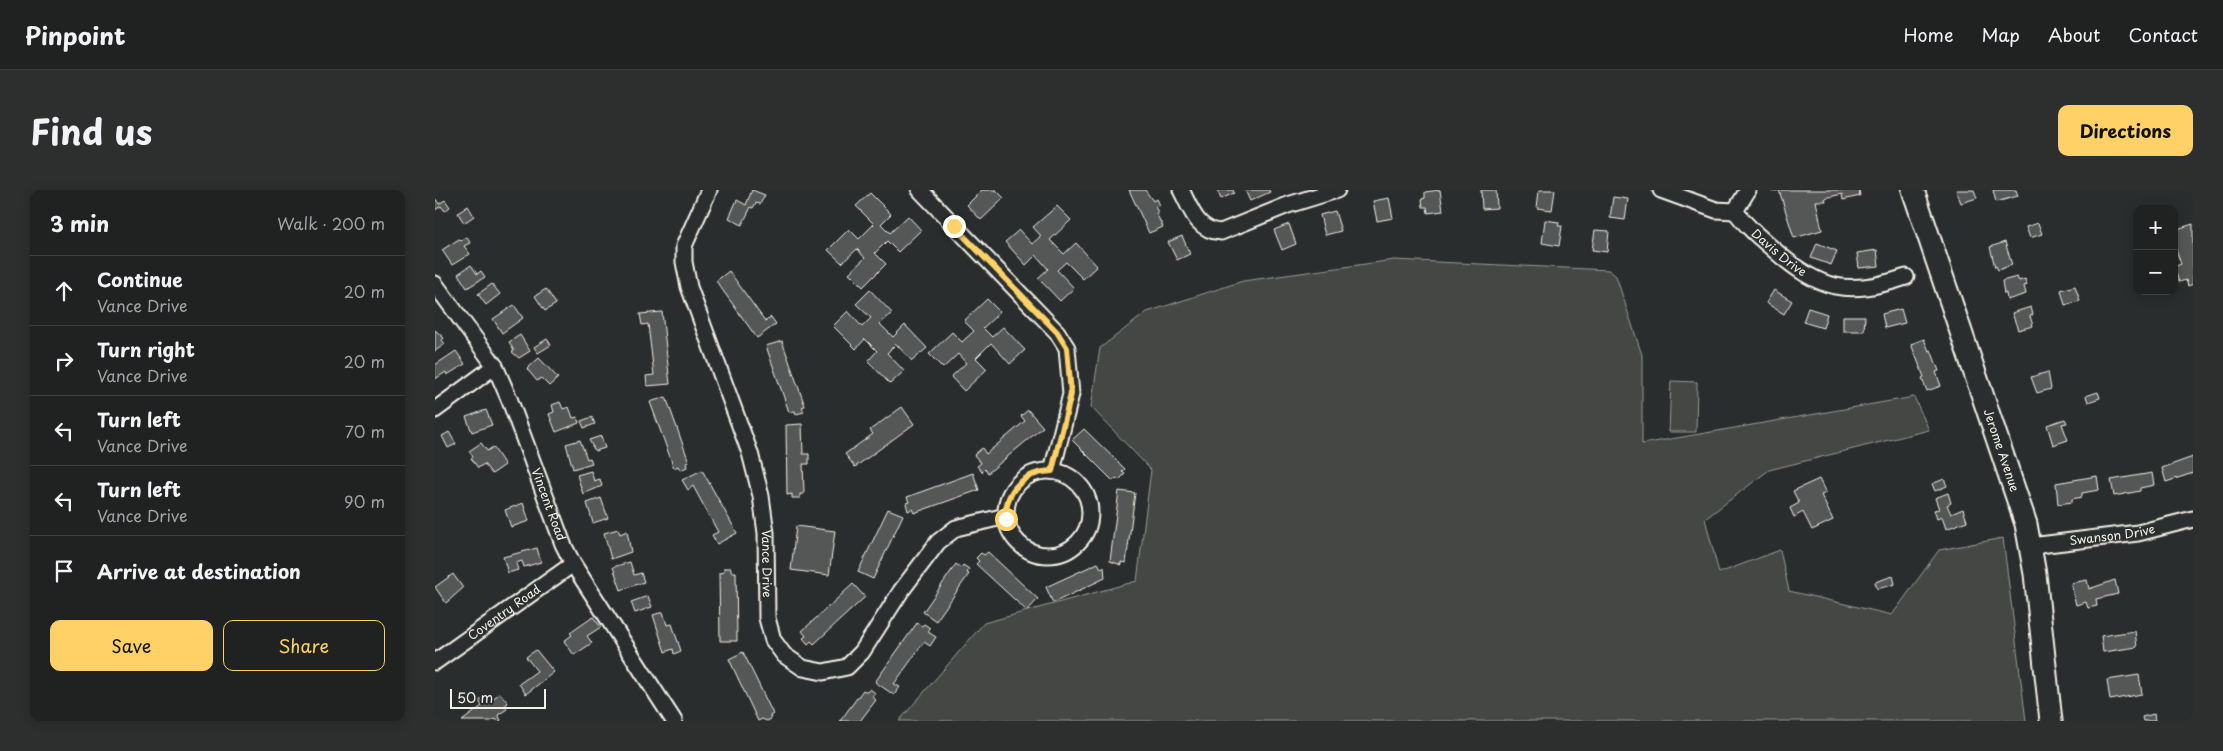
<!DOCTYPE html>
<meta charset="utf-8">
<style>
body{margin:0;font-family:"Playpen Sans",sans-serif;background:#2d2f2f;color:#f1f3f6}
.controls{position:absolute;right:15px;top:15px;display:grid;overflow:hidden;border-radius:10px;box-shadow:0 2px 12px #0003}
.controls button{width:45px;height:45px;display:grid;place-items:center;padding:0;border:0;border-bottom:1px solid #3d3f40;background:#202222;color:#f1f3f6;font:25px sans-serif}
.scale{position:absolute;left:15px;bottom:12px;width:96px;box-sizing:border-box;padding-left:5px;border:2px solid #f4f1e8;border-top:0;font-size:14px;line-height:18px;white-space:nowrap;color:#f4f1e8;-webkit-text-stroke:4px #2a2d2e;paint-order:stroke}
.stop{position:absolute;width:15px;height:15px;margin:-11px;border:4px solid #ffd166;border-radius:50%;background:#fff}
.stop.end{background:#ffd166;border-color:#fff;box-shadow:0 1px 5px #0008}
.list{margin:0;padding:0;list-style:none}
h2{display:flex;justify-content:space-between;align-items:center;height:65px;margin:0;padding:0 20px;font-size:21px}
h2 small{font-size:16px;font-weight:400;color:#a2a4a5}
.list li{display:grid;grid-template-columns:32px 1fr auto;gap:15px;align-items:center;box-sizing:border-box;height:70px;padding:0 20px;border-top:1px solid #3d3f40}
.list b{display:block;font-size:19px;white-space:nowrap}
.list p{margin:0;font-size:16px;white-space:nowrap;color:#a2a4a5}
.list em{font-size:16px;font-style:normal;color:#a2a4a5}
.actions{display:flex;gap:10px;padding:15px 20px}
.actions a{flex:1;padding:11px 0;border:1px solid #ffd166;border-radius:10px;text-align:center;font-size:18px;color:#ffd166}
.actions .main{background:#ffd166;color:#111}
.icon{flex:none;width:28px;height:28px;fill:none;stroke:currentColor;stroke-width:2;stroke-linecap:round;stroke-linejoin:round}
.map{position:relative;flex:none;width:1758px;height:531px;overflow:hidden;border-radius:10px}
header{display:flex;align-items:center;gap:30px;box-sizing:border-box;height:70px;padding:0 25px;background:#202222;border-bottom:1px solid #3d3f40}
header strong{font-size:24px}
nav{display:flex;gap:28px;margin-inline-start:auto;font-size:18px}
.intro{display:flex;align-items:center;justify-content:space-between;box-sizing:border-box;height:120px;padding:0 30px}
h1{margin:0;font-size:35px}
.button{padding:12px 22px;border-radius:10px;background:#ffd166;color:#111;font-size:18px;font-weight:700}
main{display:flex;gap:30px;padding:0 30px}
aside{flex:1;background:#202222;border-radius:10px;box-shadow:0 2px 12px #0003}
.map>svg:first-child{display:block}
</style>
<header>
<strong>Pinpoint</strong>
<nav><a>Home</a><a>Map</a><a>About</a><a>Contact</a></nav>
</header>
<div class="intro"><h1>Find us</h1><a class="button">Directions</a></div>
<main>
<aside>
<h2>3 min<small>Walk · 200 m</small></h2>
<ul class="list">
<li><svg class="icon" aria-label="ahead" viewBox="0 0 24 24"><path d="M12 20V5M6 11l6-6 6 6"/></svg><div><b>Continue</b><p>Vance Drive</p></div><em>20 m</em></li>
<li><svg class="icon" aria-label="right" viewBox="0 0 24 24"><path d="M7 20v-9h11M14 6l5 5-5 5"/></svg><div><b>Turn right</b><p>Vance Drive</p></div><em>20 m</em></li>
<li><svg class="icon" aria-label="left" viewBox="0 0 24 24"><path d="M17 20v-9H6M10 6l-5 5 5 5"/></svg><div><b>Turn left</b><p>Vance Drive</p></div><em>70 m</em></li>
<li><svg class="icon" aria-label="left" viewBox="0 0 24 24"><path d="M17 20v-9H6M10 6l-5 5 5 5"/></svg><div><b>Turn left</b><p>Vance Drive</p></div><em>90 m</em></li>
<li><svg class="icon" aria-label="arrive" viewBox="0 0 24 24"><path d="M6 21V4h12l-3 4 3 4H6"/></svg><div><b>Arrive at destination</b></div></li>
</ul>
<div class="actions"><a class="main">Save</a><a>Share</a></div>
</aside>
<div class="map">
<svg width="1758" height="531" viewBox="0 0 1758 531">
<rect width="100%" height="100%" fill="#2a2d2e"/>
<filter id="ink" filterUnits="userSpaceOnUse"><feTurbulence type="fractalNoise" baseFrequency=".02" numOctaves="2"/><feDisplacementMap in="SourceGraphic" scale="10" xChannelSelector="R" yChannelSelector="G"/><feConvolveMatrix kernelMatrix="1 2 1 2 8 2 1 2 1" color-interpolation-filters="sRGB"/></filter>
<g filter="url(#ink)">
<path fill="#444645" stroke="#9c9c96" d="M959 70 1174 80 1181 86 1207 165V254L1479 207 1494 240 1334 280 1270 329 1284 383 1345 360 1354 401 1457 425 1504 360 1568 348 1591 531H464L549 433 702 391 716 280 656 217 665 158 712 122 808 91Z
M1236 191 1262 192 1261 242H1234Z"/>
<path fill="#555756" stroke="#f4f1e8" d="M317 0 330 5 325 14 321 13 318 18 316 17 307 35 294 28 302 10 311 15Z
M547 0H561L569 8 546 30 532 15Z
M694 0H710L718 11 721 9 724 15 720 17 723 22 721 23 728 37 714 43Z
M782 0H798L799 3 786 9Z
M810 0H834L835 2 815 11Z
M1005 0 1008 21 993 23 992 17H988L987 9 990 8V2Z
M1046 0H1061L1062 18 1047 19Z
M1104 0H1120L1117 20 1102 18Z
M1337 0H1424L1425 6 1408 10 1407 4 1390 8 1391 11H1381L1387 40 1359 48 1344 0 1337 2Z
M1521 0H1539L1542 8 1526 13Z
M1558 0H1581L1583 6 1561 12Z
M435 3 456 24 446 34 455 43 473 26 486 40 463 62 452 51 440 63 451 74 428 97 414 83 430 68 422 59 407 73 393 60 414 39 424 49 439 34 421 16Z
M1178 7 1193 9 1190 30 1175 28Z
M0 8 4 14 10 10 15 17 10 21 6 16 0 20Z
M954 8 958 28 942 31 938 11Z
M33 16 39 26 29 33 23 23Z
M622 16 636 30 615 50 629 64 641 53 662 76 648 89 631 72 622 80 639 98 625 111 603 88 613 79 601 65 591 75 570 52 584 40 597 54 606 46 598 37Z
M900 21 906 41 890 45 885 25Z
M1110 30 1124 32 1123 36H1127L1124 56 1107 53Z
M1603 33 1607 44 1595 48 1591 37Z
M854 34 861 54 847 60 839 40Z
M1758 34V94L1753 96 1751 90 1744 92 1739 77 1746 74 1739 54V40Z
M1160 40 1174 41 1172 62 1157 60Z
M747 46 755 64 742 70 733 52Z
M32 47 35 53 29 56 35 64 17 75 7 60 24 49 26 51Z
M1570 52 1577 75 1563 80 1561 76 1560 77 1555 57Z
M1382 53 1402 61 1396 75 1376 68Z
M1442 60 1444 76 1424 78 1422 63Z
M36 75 42 84 46 81 50 87 32 98 23 84Z
M294 81 330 131 336 127 341 134 322 148 281 91Z
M1582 87 1584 91 1590 89 1592 95 1589 96 1591 104 1572 110 1571 103 1569 104 1567 91Z
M57 94 65 104 51 115 43 104Z
M1640 96 1645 111 1630 115 1626 100Z
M111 99 121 114 110 121 100 106Z
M435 100 457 123 445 134 458 147 470 135 492 158 477 171 461 154 452 163 469 181 455 194 433 171 442 161 430 149 421 159 398 136 413 121 427 137 436 128 421 114Z
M1339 100 1357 111 1349 124 1331 113Z
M552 109 565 122 548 138 557 147 568 137 590 160 575 174 556 153 541 168 552 179 529 201 516 187 531 173 523 164 508 178 494 164 517 142 527 152 539 141 529 131Z
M79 115 88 128 67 143 58 129Z
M1596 117 1598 125 1595 126 1598 136 1583 140 1577 123Z
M1373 118 1392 124 1388 138 1368 132Z
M1466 119 1470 133 1450 138 1447 124Z
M227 122 235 194 212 196 211 186 219 185 213 134 207 135 205 124Z
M1408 126H1430L1429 141H1408Z
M0 140 9 148 7 150 10 154 0 161Z
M85 145 95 161 84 168 77 162 79 161 74 152Z
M112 149 116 155 103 163 99 157Z
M1489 149 1494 161 1496 160 1504 181 1501 182 1506 196 1492 201 1487 188 1489 187 1476 154Z
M347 151 370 216 367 217 369 222 361 224 360 221 354 222 331 156Z
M21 161 30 174 12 185 11 182 0 189V175Z
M104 168 123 188 114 196 106 188 102 191 92 179Z
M1613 182 1616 199 1602 203 1596 187Z
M1663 202 1665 208 1653 212 1651 206Z
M231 207 254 272 251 273 252 277 245 280 243 276 239 278 215 212Z
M125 212 128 219 134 217 138 228 142 227 144 233 121 242 114 224 119 222 117 215Z
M467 217 479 234 420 277 410 264 438 244 435 240Z
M51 220 57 235 37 242 31 227Z
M593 220 608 237 553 283 550 279 547 282 542 276 546 273 539 265 547 258 551 264 590 231 586 226Z
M157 227 160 234 149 238 146 231Z
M1630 229 1632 233 1627 234 1633 250 1618 255 1612 235Z
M367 234 368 264H374V274H368L369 304H365V308H357V304L352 305 351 235Z
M649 239 690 279 687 282 690 284 684 290 681 288 678 291 637 250Z
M14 242 21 254 13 258 7 246Z
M166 246 170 258 160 261 154 250Z
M145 250 152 269 155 268 157 273 138 279 131 254Z
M46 253 52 261 58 257 70 275 57 284 49 274 43 278 36 268 38 267 34 261Z
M1758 267V283L1731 292 1727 278Z
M267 280 302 343 282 354 277 345 283 342 258 296 253 300 247 290Z
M156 281 159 291 165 289 167 296 148 304 142 285Z
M538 283 544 300 479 323 477 319 473 321 471 313 474 312 472 307Z
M1717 283 1719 295 1705 298V301L1679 306 1676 290Z
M1662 286 1664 300 1647 303V307L1637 309V312L1623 314 1621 293Z
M1384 289 1391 303 1386 305 1398 330 1377 340 1368 322 1359 327 1355 318 1364 313 1358 301Z
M1509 289 1512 296 1500 301 1497 294Z
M684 301 700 303 691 373 686 372V375L675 371Z
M1513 303 1516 313 1512 315 1516 324 1528 319 1532 331 1511 339 1507 327 1502 329 1499 320 1504 319 1500 308Z
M166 308 173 328 158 333 152 313Z
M88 313 94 331 76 337 70 320Z
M453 319 468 325 438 389 423 382Z
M361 336 400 341 394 385 356 380Z
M183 339 185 344 192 341 196 362 176 369 169 343Z
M102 358 106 372 89 377 87 371 81 373 83 380 73 383 68 367Z
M553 362 603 409 592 421 541 374 544 371 541 368 546 363 549 365Z
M195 372 199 385 206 383 209 392 186 400 178 377Z
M663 373 666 378 669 377 670 388 618 413 611 397Z
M521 374 526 378 528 375 534 379 532 383 534 384 501 431 488 422Z
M289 378H296V382H301L302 451H285L284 383 289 382Z
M18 384 28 398 11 413 0 397Z
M1458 386 1460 394 1442 399 1440 392Z
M1652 390 1654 399 1680 390 1683 404 1661 409 1662 416 1653 418 1651 412 1641 415 1636 393Z
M418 394 430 407 379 454 376 451 373 454 368 448 371 446 367 441Z
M213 406 217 417 200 423 196 412Z
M228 422 232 435 237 434 246 461 239 464 238 459 230 462 218 425Z
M158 427 166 437 152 446 157 453 139 465 129 451 137 445 135 443Z
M482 433 487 436 489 434 495 438 493 442 501 447 495 456 489 452 459 494 465 497 459 505 440 492Z
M1700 441 1702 457 1668 462 1666 446Z
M101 460 119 482 91 504 84 494 102 481 91 467Z
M308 462 338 524 335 526 336 529 332 531 327 529 323 531 294 469Z
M1704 485 1707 504 1675 510 1672 490Z
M435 499 440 503 437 507 441 510 425 531H405L428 500 432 502Z
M65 503 73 513 69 516 72 519 63 525 66 530 65 531 59 529 56 531H27L47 516 44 511 51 506 55 511Z
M1719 524 1720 531H1708L1707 527Z"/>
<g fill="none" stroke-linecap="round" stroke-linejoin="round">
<g stroke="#f4f1e8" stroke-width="19">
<g id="minor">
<path id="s1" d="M274 0 249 56V72L254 97 315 263 326 306 331 343 332 428 338 450 349 465 368 478 388 482 412 477 427 462 466 401 503 352 521 338 571 326"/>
<path d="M485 0 622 142 632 158 636 204 617 281"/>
<path d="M746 0C756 19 762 41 786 42L853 15 902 0"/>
<path d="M1226 0 1281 20 1300 21"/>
<path id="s2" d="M1300 21C1311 36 1324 47 1338 59 1384 100 1412 107 1471 87"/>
<path d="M1300 21 1313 0"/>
<path id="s3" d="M0 94 60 176 75 211 128 354 138 374 239 531"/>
<path d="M0 220 60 176"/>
<circle cx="613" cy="323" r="42"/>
<path id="s4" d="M1596 356 1703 343 1758 329"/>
<path id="s5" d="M0 472 138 374"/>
</g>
</g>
<g stroke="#f4f1e8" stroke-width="25">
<g id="secondary">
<path id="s6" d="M1478 0 1591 334 1600 384 1616 531"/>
</g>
</g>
<use href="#minor" stroke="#2a2d2e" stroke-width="15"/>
<use href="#secondary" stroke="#2a2d2e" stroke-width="21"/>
</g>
</g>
<g fill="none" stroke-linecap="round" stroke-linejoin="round" filter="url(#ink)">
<path stroke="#ffd166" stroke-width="6" d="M519 36 622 142 632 158 636 204 617 281C590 282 569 300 571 329"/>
</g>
<g text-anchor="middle" stroke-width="5" stroke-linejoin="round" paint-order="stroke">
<g font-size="12" fill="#f4f1e8" stroke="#2a2d2e">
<text dy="4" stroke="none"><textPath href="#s2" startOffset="61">Davis Drive</textPath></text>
<text dy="4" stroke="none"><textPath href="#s6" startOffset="275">Jerome Avenue</textPath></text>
<text dy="4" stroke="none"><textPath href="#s3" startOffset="250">Vincent Road</textPath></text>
<text dy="4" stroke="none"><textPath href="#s4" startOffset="82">Swanson Drive</textPath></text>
<text dy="4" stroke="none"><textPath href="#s1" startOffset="392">Vance Drive</textPath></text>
<text dy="4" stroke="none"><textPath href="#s5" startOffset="85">Coventry Road</textPath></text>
</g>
</g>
</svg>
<div class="controls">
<button>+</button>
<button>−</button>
</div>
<div class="scale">50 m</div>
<div class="stop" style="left:571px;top:329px"></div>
<div class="stop end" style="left:519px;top:36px"></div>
</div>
</main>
